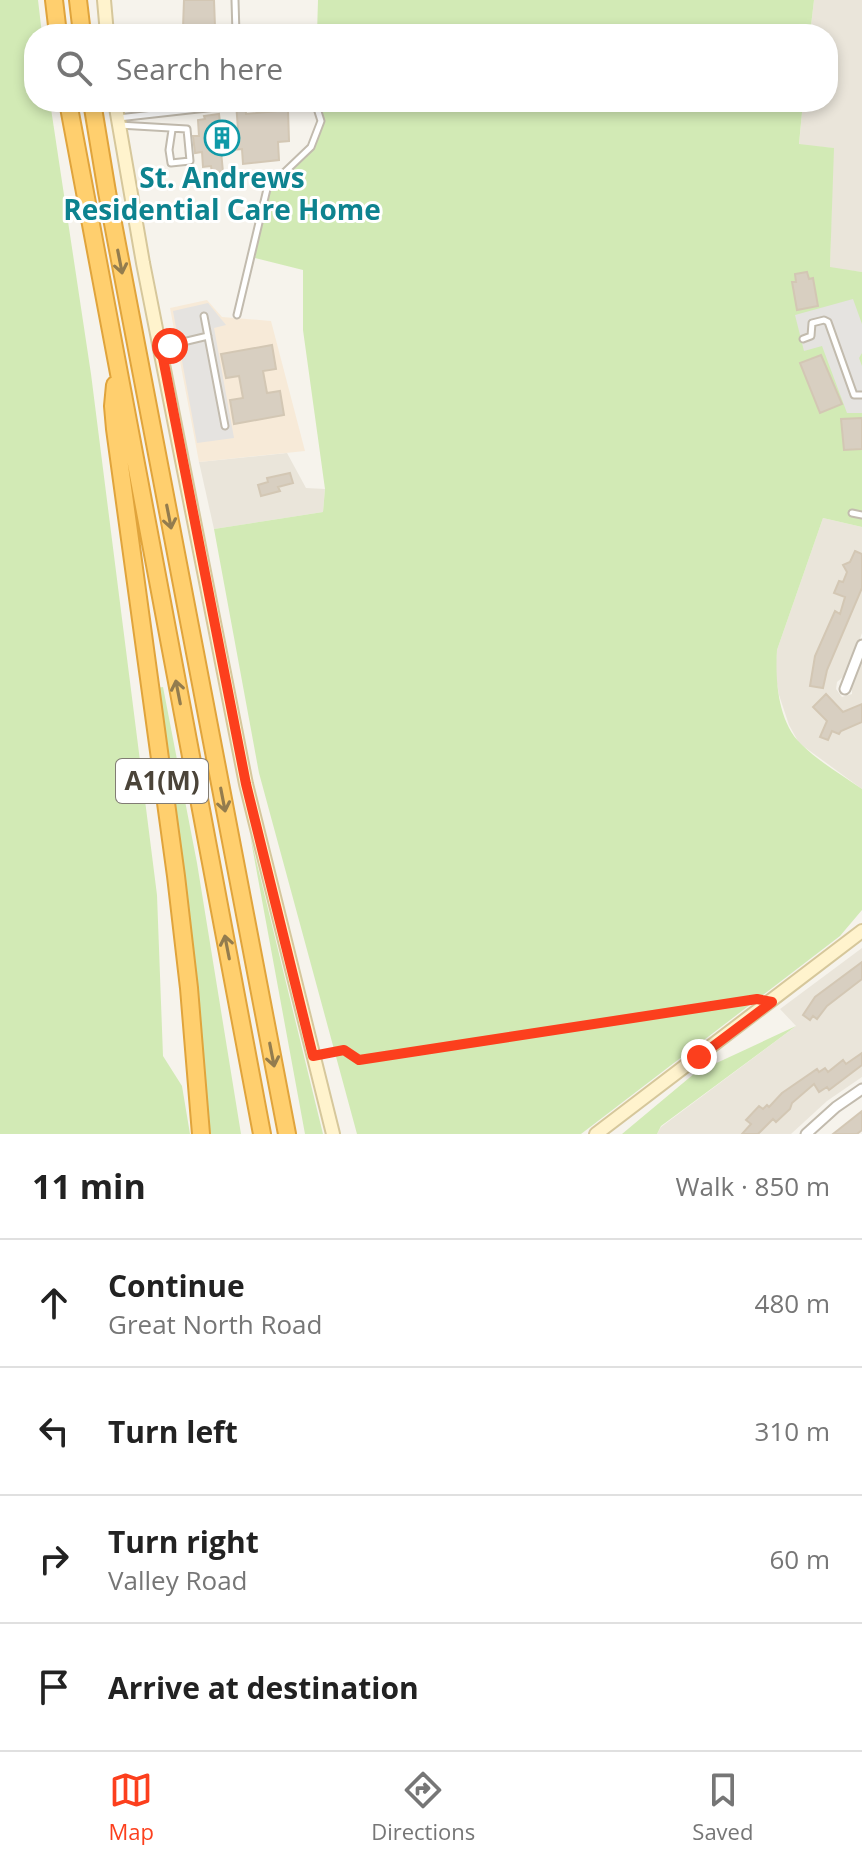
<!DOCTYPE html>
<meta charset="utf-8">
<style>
body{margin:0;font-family:"Open Sans",sans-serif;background:#f6f6f6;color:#222}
.stop{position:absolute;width:24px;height:24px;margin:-18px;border:6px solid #fc3f1d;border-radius:50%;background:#fff}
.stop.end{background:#fc3f1d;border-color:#fff;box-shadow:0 2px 8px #0008}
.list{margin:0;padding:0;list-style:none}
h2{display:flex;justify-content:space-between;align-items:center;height:104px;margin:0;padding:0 32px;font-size:34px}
h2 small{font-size:26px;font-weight:400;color:#767676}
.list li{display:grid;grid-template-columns:52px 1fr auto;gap:24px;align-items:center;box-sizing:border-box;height:128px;padding:0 32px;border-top:2px solid #e0e0e0}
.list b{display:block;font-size:30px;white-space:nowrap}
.list p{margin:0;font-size:26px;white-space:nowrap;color:#767676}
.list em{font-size:26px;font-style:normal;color:#767676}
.icon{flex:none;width:44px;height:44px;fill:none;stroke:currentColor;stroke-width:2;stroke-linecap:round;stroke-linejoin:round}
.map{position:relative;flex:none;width:862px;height:1134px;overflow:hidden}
.search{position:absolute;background:#fff;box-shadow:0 4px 12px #0003;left:24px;right:24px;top:24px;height:88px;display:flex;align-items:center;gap:20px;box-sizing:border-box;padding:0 28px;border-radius:32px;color:#767676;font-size:30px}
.sheet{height:616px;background:#fff}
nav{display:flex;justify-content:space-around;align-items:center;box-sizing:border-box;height:112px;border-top:2px solid #e0e0e0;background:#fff;font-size:22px;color:#767676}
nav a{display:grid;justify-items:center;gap:4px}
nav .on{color:#fc3f1d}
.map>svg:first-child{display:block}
</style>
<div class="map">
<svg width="862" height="1134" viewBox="0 0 862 1134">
<rect width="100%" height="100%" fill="#f6f3ec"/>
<path fill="#eae5da" d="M814 0H862V272L830 268 833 148 799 145 803 102H828V34H810Z
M287 453 306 488 325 489 323 512 214 529 199 462Z
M823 518 862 527V633L848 673 837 682 836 689 842 697 852 694V681L862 654V789L799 743 789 725 779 695 775 672 777 650Z
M862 948V1077L827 1101 791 1134H657L661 1127 796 1026 780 1009Z"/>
<path fill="#f7ead8" d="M207 300 222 317 271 321 305 451 199 462 170 308Z"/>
<path fill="#d2eab5" d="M0 0H38L42 34H34V102H50L91 374 157 895 163 1056 182 1086 190 1134H0Z
M318 0H814L810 34H317Z
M315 102H803L799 144 834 148 830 267 862 272V527L823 518 777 650C775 680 778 722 801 744 819 762 842 775 862 789V910L840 936 581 1134H357L259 773 214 529 323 512 325 489 303 330V270L255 258 267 189 311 146 321 121Z
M163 687 197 863 241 1134H209L199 1020 156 688Z
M250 835 323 1134H305Z
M796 1026 661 1126 657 1134H622L695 1073Z"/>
<path fill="#e5e3e0" d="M853 299 862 324V353L859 358 862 366V413H847L822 346 804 351 795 315Z
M208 303 226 325 214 328 234 438 197 443 173 311Z"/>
<path fill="#d8cfc1" stroke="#d3c7b4" stroke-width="2" d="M184 0H214L215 27 183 28Z
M245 102 246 114 288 110 289 141 278 142 279 160 243 164 242 149 221 151 223 172 212 173 211 166 203 167 202 152 195 153 193 136H199L198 120 205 119 204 116 219 114 221 131 238 129 236 103Z
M807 272 809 279 813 278 818 306 797 310 792 282H796L795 274Z
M272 345 276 369 263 371 267 393 280 391 284 415 234 424 230 400 243 398 239 376 226 378 221 354Z
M821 355 842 404 820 413 800 363Z
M862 418V449L844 450 841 419Z
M290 473 293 483 278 487 280 491 261 496 258 485 268 482 267 478Z
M855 551 862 554V588L827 670 823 688 810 686 815 656 835 611 840 614 845 597 834 593 839 581 843 582 847 572 843 565 850 562Z
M826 694 843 712 862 704V722L841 731 839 734 832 731 828 740 820 737 827 721 813 707Z
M862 962V979L827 1006 817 1019 813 1016 810 1020 803 1015 815 997Z
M862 1053V1065L829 1090 827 1087 819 1092 814 1084 792 1103 790 1109 776 1122 773 1119 758 1134H742L751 1124 746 1120 759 1106 763 1109 767 1105 769 1107 782 1093 817 1069 819 1072 825 1068 828 1072 843 1060 846 1064Z
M862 1111V1130L857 1134H833Z"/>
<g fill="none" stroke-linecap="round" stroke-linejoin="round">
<g stroke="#c2bbae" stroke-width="9">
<path id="lane" d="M235 0 236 34
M118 118 216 107 224 102
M119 125 187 129 190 161 171 163 169 150 172 130
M237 315 267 189 311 147 321 121 315 102
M204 316 225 426
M803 339 811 336 812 323 824 320 828 322 854 395H862
M162 347 208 336
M852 513 862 515"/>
</g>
<g stroke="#c2bbae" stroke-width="13">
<path id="street" d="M845 689 862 645
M806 1134 836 1107 862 1089"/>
</g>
<g stroke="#d6c79b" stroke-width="16">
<path id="secondary" d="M104 0 107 34
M115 102 143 263 246 784 333 1134
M596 1134 862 931"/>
</g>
<g stroke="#e0a43c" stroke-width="20">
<path id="highway" d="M54 0 58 34
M78 0 82 34
M68 102 262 1134
M92 102 107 192 287 1134
M115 385 113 406 115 429 176 876 189 988 201 1134"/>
</g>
<path stroke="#c4b79f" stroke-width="2" stroke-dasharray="4 4" stroke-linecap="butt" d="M325 1053 344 1050 359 1060 755 999"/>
<use href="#lane" stroke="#fff" stroke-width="5"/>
<use href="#street" stroke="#fff" stroke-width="9"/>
<use href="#secondary" stroke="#fff3cd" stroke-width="12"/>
<use href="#highway" stroke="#ffcf6e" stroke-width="16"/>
</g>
<defs><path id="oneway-shaft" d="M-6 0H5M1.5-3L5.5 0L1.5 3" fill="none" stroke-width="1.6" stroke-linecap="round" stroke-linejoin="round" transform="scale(2)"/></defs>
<g stroke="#937c4e">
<use href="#oneway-shaft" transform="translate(120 262) rotate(79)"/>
<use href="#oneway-shaft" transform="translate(169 517) rotate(79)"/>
<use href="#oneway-shaft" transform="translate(178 692) rotate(-101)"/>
<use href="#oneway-shaft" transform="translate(223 800) rotate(79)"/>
<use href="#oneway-shaft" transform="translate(227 947) rotate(-101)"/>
<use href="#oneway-shaft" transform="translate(272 1055) rotate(79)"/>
</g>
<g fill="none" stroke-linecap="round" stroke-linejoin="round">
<path stroke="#fc3f1d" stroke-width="10" d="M170 346 161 348 246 784 313 1056 344 1050 359 1060 757 999 772 1002 699 1057"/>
</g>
<defs>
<g id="building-ring" transform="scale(1.8)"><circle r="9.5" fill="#fff" stroke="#0f9aa8" stroke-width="1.5"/><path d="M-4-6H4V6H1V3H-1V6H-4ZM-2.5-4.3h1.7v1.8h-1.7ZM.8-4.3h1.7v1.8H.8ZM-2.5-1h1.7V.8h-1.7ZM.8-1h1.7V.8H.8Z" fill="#0f9aa8"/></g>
</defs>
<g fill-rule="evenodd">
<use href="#building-ring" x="222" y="138"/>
</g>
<g text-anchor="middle" stroke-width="6" stroke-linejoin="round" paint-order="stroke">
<rect fill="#fff" stroke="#817c74" stroke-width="2" x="116" y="759" width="92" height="44" rx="6"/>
<g font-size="26" font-weight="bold" fill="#4b4439">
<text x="162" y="790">A1(M)</text>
</g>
<g font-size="28" font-weight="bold" fill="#0d838f" stroke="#fff">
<text x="222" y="188">St. Andrews<tspan x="222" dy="32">Residential Care Home</tspan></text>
</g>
</g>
</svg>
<div class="stop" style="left:170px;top:346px"></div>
<div class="stop end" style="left:699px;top:1057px"></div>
<div class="search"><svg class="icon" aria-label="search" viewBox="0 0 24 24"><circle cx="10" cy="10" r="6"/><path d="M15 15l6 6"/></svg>Search here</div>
</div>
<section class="sheet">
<h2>11 min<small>Walk · 850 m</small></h2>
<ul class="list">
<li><svg class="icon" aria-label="ahead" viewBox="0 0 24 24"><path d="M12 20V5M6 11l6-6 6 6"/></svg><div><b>Continue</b><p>Great North Road</p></div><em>480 m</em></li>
<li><svg class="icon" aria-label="left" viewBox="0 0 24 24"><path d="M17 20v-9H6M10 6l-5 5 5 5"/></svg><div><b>Turn left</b></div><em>310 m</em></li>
<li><svg class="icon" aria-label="right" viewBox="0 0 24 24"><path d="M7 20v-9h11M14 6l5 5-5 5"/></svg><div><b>Turn right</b><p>Valley Road</p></div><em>60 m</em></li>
<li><svg class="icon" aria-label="arrive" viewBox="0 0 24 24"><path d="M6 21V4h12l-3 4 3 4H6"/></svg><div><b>Arrive at destination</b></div></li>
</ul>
</section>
<nav>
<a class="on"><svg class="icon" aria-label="map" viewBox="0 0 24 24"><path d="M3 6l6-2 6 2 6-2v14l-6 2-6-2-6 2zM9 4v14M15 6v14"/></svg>Map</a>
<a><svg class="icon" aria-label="directions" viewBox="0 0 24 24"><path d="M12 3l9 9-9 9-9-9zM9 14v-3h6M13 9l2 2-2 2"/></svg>Directions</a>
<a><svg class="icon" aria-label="saved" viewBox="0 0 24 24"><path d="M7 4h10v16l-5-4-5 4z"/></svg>Saved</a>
</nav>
